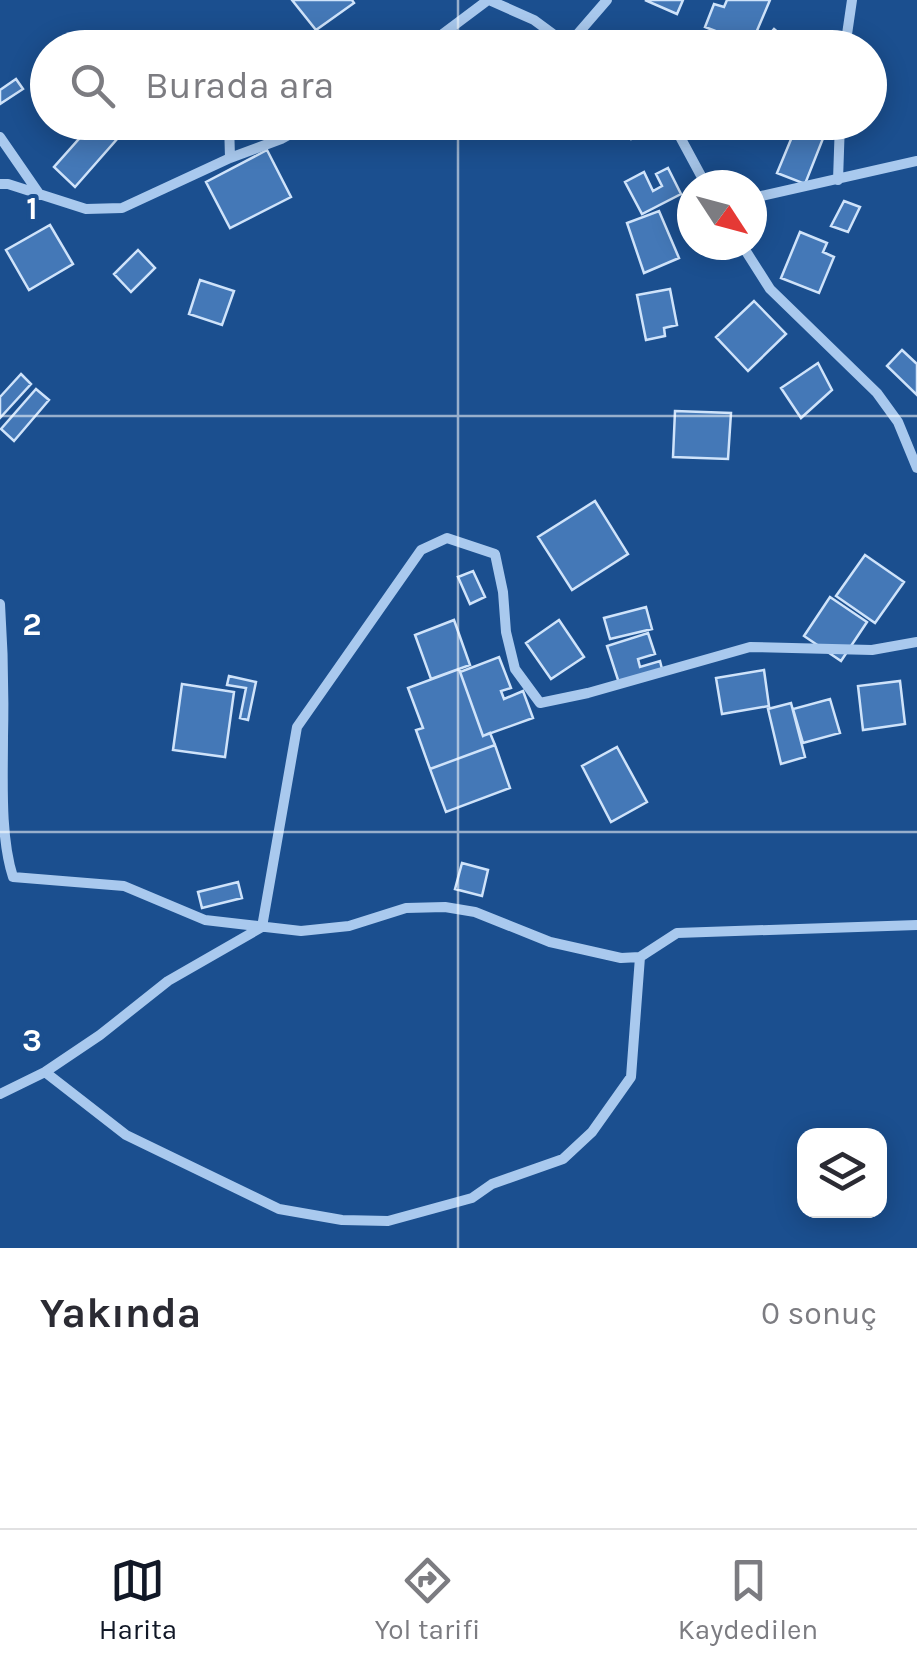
<!DOCTYPE html>
<html lang="tr">
<meta charset="utf-8">
<style>
body{margin:0;font-family:Karla,sans-serif;background:#f7f7f7;color:#2b2b33}
.controls{position:absolute;right:30px;bottom:30px;display:grid;overflow:hidden;border-radius:20px;box-shadow:0 5px 25px #0003}
.controls button{width:90px;height:90px;display:grid;place-items:center;padding:0;border:0;border-bottom:2px solid #e1e1e2;background:#fff;color:#2b2b33;font:50px sans-serif}
.compass{position:absolute;left:677px;top:170px;width:90px;height:90px;border-radius:50%;background:#fff;box-shadow:0 5px 25px #0003;rotate:126deg}
.list{margin:0;padding:0;list-style:none}
h2{display:flex;justify-content:space-between;align-items:center;height:130px;margin:0;padding:0 40px;font-size:42px}
h2 small{font-size:32px;font-weight:400;color:#7c7c81}
.icon{flex:none;width:55px;height:55px;fill:none;stroke:currentColor;stroke-width:2;stroke-linecap:round;stroke-linejoin:round}
.map{position:relative;flex:none;width:917px;height:1248px;overflow:hidden}
.search{position:absolute;background:#fff;box-shadow:0 5px 25px #0003;left:30px;right:30px;top:30px;height:110px;display:flex;align-items:center;gap:25px;box-sizing:border-box;padding:0 35px;border-radius:55px;color:#7c7c81;font-size:38px}
.sheet{height:280px;background:#fff}
nav{display:flex;justify-content:space-around;align-items:center;box-sizing:border-box;height:140px;border-top:2px solid #e1e1e2;background:#fff;font-size:28px;color:#7c7c81}
nav a{display:grid;justify-items:center;gap:5px}
nav .on{color:#111827}
.map>svg:first-child{display:block}
</style>
<div class="map">
<svg width="917" height="1248" viewBox="0 0 917 1248">
<rect width="100%" height="100%" fill="#1b4f8f"/>
<path fill="#4478b7" stroke="#cfe3fa" stroke-width="2.5" d="M292 0H352L354 3 316 30Z
M645 0H683L677 14Z
M727 0H770L753 40 744 36 739 48 712 44 718 32 705 27 714 4 724 7Z
M774 29 796 48H758Z
M16 79 23 89 0 104V90Z
M94 122H132L75 187 54 167Z
M616 122H648L631 139Z
M797 125 824 136 805 184 777 173Z
M267 150 291 197 230 228 206 182Z
M668 168 681 194 642 214 625 182 644 172 653 191 662 186 656 174Z
M844 201 860 207 848 232 831 226Z
M659 211 679 258 644 273 627 223Z
M50 225 73 264 29 290 6 250Z
M800 232 827 243 823 252 834 257 819 293 781 278Z
M138 250 155 268 131 292 114 274Z
M200 280 234 291 222 325 189 314Z
M670 289 677 325 664 328 665 336 646 340 637 295Z
M754 301 786 334 748 371 716 337Z
M902 350 917 364V395L887 366Z
M818 363 832 390 801 418 781 388Z
M21 374 31 384 0 418V397Z
M36 389 49 400 14 441 1 429Z
M675 411 731 413 728 459 673 457Z
M595 501 628 554 572 590 538 537Z
M865 555 904 582 875 623 836 596Z
M473 571 485 597 470 604 458 577Z
M830 597 867 622 841 661 804 636Z
M646 607 652 629 610 639 604 618Z
M454 620 470 665 431 679 415 635Z
M559 620 584 657 551 679 526 643Z
M648 633 655 654 638 659 640 667 660 661 662 669 619 683 607 646Z
M499 657 511 688 501 691 504 699 523 691 533 718 483 736 460 672Z
M459 669 483 736 490 733 495 745 430 769 416 730 423 728 408 688Z
M764 670 769 706 722 714 716 678Z
M229 676 256 682 248 720 240 718 246 688 227 685Z
M900 681 905 724 863 730 858 686Z
M182 684 234 692 225 757 173 750Z
M830 699 840 733 803 743 793 709Z
M791 703 805 757 781 764 768 709Z
M495 745 510 788 446 812 430 769Z
M617 747 647 802 611 822 582 766Z
M462 863 488 870 482 896 455 889Z
M238 882 242 898 202 908 198 892Z"/>
<g fill="none" stroke-linecap="round" stroke-linejoin="round">
<path stroke="#a9c9ee" stroke-width="10" d="M489 0 534 20 572 48
M568 45 607 0
M424 48 488 0
M845 48 852 0
M229 122 230 158
M672 122 706 185
M0 137 40 195
M838 180 840 122
M0 184H8L86 209 122 208 230 158 281 139 312 122
M752 198 917 161
M742 245 770 289 877 393 898 422 917 468
M0 604C3 648 4 692 3 737 3 780 0 837 13 877L124 886 205 920 301 931 349 926 406 908 445 907 475 912 550 942 621 958 640 957 677 933 917 925
M45 1072 126 1135 279 1209 342 1220 388 1221 472 1198 492 1184 563 1159 592 1132 631 1077 640 957
M0 1094 45 1072 100 1035 168 981 262 927 297 727 421 550 447 538 495 554 503 592 506 632 515 669 540 703 588 693 750 647 872 650 917 642"/>
</g>
<path fill="none" stroke="#fff" stroke-width="2.5" stroke-opacity="0.55" d="M458 0V48M458 122V1248M0 416H917M0 832H917"/>
<g font-size="32" text-anchor="middle" font-weight="bold" fill="#fff" stroke="#1b4f8f" stroke-width="8" stroke-linejoin="round" paint-order="stroke">
<text x="32" y="219">1</text>
<text x="32" y="635">2</text>
<text x="32" y="1051">3</text>
</g>
</svg>
<div class="controls">
<button><svg class="icon" aria-label="layers" viewBox="0 0 24 24"><path d="M12 4l9 5-9 5-9-5zM3 14l9 5 9-5"/></svg></button>
</div>
<svg class="compass" viewBox="-18 -18 36 36"><path d="M0-13l5 13h-10z" fill="#e53935"/><path d="M0 13l5-13h-10z" fill="#7c7c81"/></svg>
<div class="search"><svg class="icon" aria-label="search" viewBox="0 0 24 24"><circle cx="10" cy="10" r="6"/><path d="M15 15l6 6"/></svg>Burada ara</div>
</div>
<section class="sheet">
<h2>Yakında<small>0 sonuç</small></h2>
<ul class="list">
</ul>
</section>
<nav>
<a class="on"><svg class="icon" aria-label="map" viewBox="0 0 24 24"><path d="M3 6l6-2 6 2 6-2v14l-6 2-6-2-6 2zM9 4v14M15 6v14"/></svg>Harita</a>
<a><svg class="icon" aria-label="directions" viewBox="0 0 24 24"><path d="M12 3l9 9-9 9-9-9zM9 14v-3h6M13 9l2 2-2 2"/></svg>Yol tarifi</a>
<a><svg class="icon" aria-label="saved" viewBox="0 0 24 24"><path d="M7 4h10v16l-5-4-5 4z"/></svg>Kaydedilen</a>
</nav>
